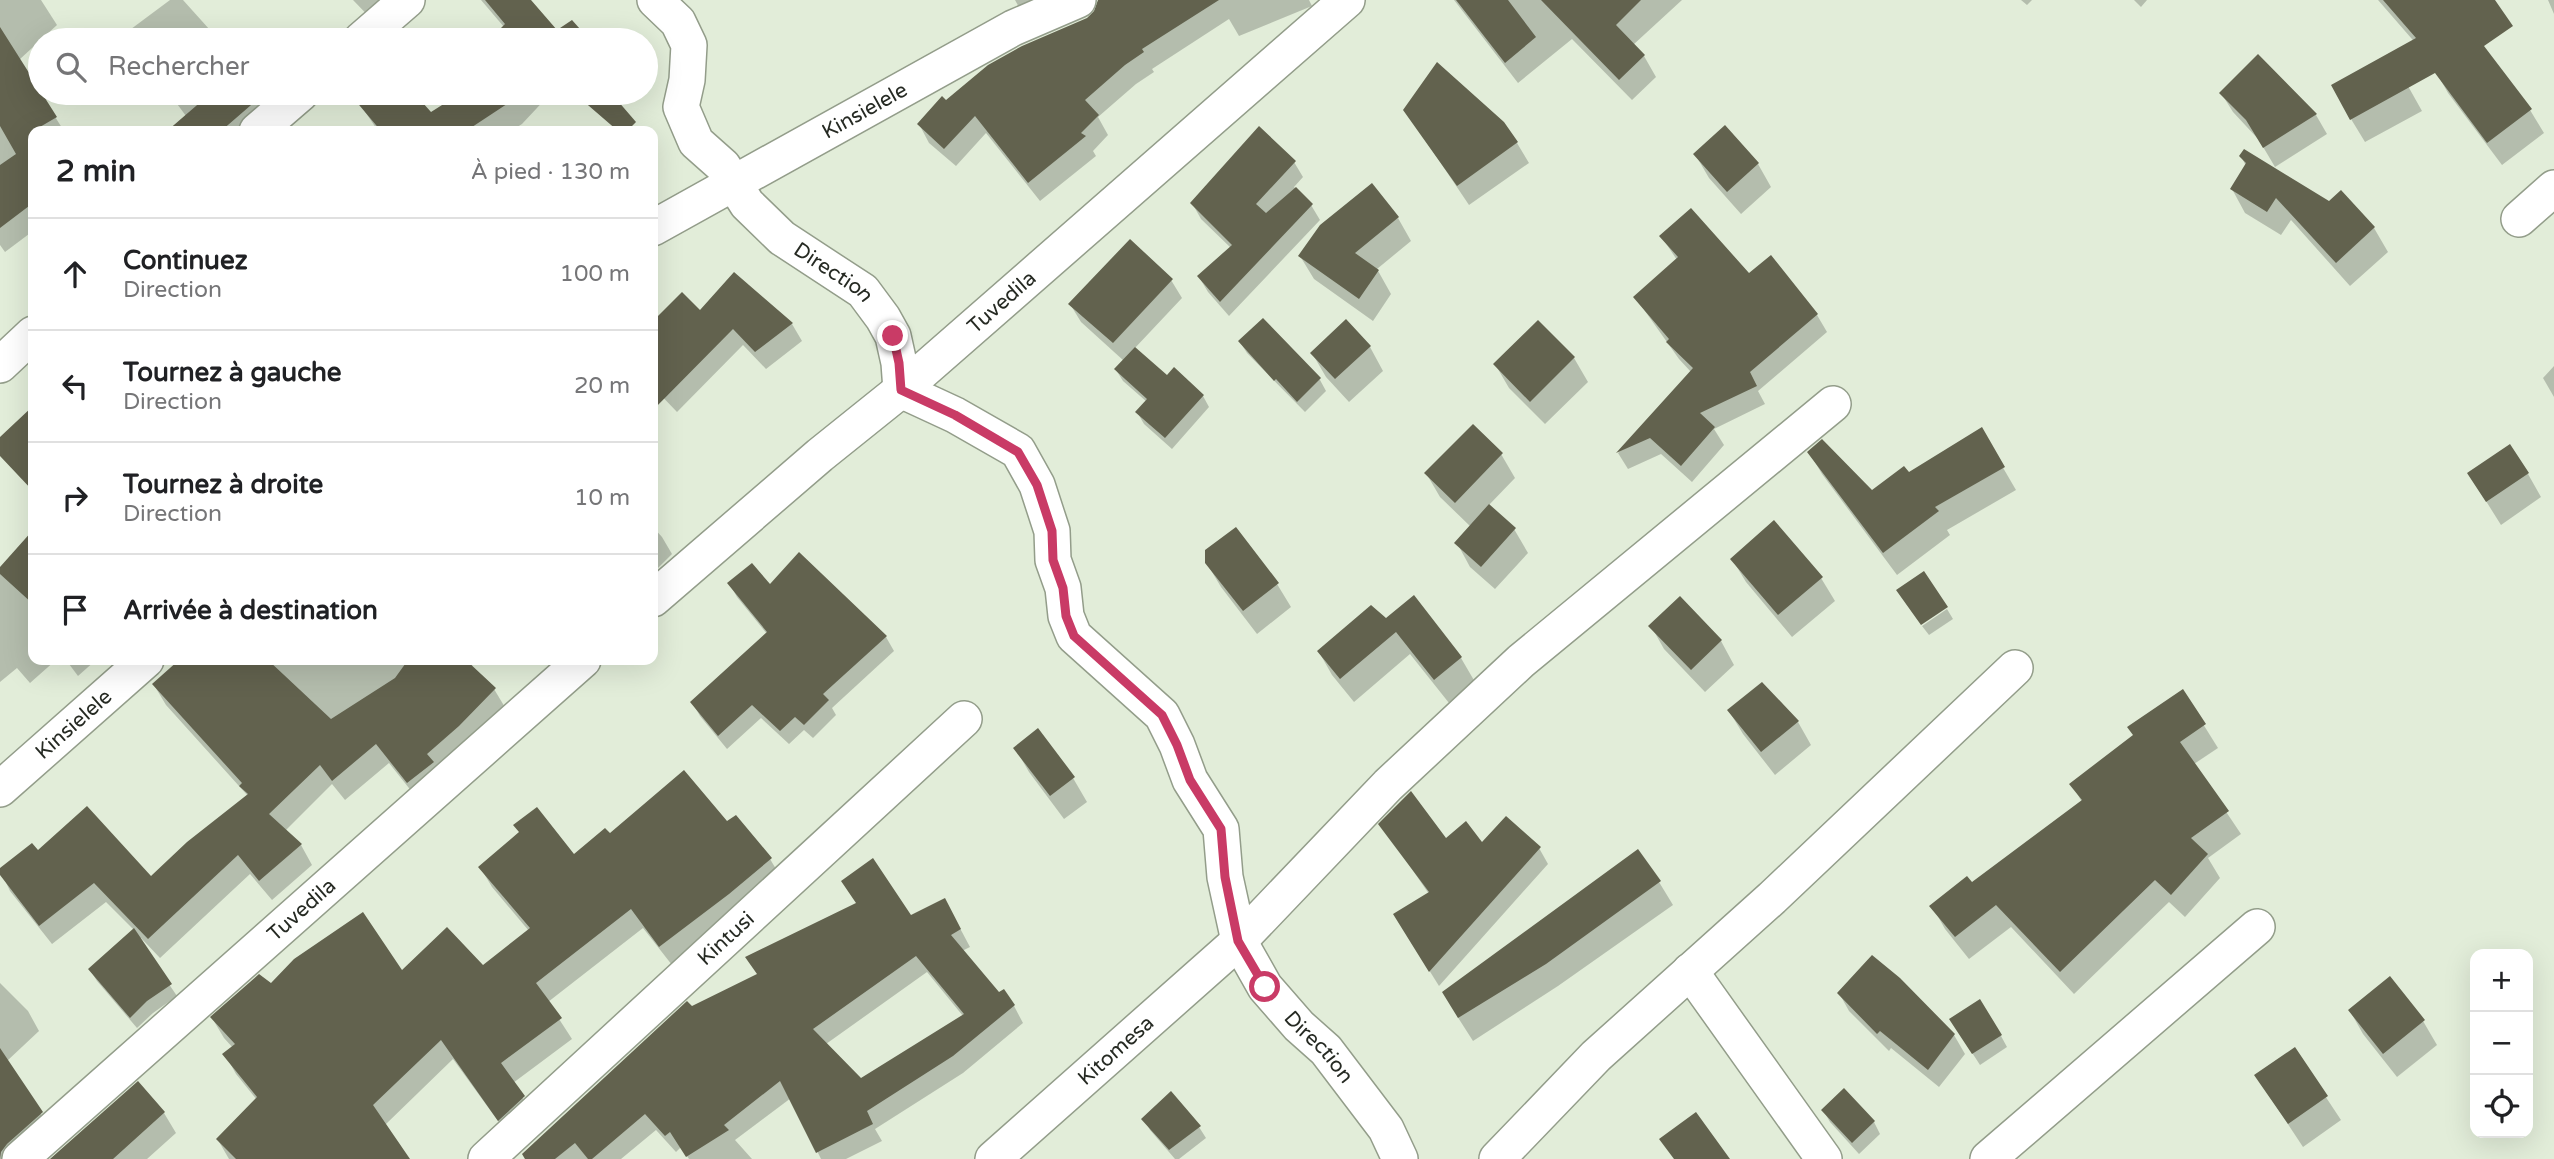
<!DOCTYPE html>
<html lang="fr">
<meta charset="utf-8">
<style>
body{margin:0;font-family:"Varela Round",sans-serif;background:#f2f2f2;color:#202124}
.controls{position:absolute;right:21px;bottom:21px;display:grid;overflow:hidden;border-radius:14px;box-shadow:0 7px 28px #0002}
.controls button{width:63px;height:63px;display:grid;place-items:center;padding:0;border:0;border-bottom:2px solid #e0e0e0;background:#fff;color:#202124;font:35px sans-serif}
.stop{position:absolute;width:21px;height:21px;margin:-16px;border:5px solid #c93b66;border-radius:50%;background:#fff}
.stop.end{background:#c93b66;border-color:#fff;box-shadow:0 2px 7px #0008}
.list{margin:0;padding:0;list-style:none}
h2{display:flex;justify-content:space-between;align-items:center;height:91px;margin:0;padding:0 28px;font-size:30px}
h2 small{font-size:23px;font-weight:400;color:#757577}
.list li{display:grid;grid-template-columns:46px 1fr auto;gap:21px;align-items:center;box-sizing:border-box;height:112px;padding:0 28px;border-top:2px solid #e0e0e0}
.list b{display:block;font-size:26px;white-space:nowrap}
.list p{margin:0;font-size:23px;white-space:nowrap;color:#757577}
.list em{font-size:23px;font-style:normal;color:#757577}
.icon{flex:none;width:38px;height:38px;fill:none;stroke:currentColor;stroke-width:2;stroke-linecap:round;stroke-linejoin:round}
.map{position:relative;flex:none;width:2554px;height:1159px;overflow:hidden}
.search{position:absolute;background:#fff;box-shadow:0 7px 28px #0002;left:28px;top:28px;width:630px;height:77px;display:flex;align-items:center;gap:18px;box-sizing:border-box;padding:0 24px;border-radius:38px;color:#757577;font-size:26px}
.panel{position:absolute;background:#fff;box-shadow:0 7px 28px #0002;left:28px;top:126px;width:630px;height:539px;border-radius:14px}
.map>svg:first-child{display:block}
</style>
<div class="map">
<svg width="2554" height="1159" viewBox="0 0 2554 1159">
<rect width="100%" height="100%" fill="#e2edd9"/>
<path fill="#0003" fill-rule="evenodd" d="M0 0H41L57 25 19 60 64 131H33V231L5 252 0 245Z
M170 0H183L219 40H132L127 32Z
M353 0H404L380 28Z
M481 0H529L563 40H492L504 27Z
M1015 0H1061L1029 26Z
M1127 0H1309L1312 6 1239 36 1229 19 1152 69 1154 72 1136 84 1098 117 1108 135 1093 151 1096 156 1040 201 986 133 956 166 929 143 919 124 946 102Z
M1454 0H1682L1633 45 1644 56 1656 77 1632 100 1572 39 1518 83Z
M2021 0H2032L2027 5Z
M2134 0H2147L2141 7Z
M2378 0H2430L2530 110 2544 133 2502 165 2448 93 2435 70 2438 69Z
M2548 0H2554V14Z
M2390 54 2422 111 2365 142 2351 119Z
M2258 57 2316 115 2327 134 2275 167 2259 140 2233 112 2221 93Z
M169 93H293L258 131H187L181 121 186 116Z
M368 93H405L421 120 464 93H551L522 124 511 131H378L358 101Z
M1405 110 1517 143 1529 163 1469 205Z
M1695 154 1758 164 1771 187 1741 214 1709 178Z
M2241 156 2329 204 2341 193 2374 228 2388 252 2350 286 2291 220 2281 235 2245 213 2232 189 2246 166Z
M1294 162 1303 177 1294 187 1311 205 1320 220 1229 316 1208 292 1199 277 1231 248 1201 219 1192 203Z
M1398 218 1411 241 1377 269 1391 294 1373 321 1314 279 1300 256Z
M1661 236 1748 275 1770 257 1817 315 1827 332 1758 391 1765 404 1714 429 1724 445 1692 482 1661 454 1628 469 1618 453 1691 372 1679 359 1635 297 1677 260Z
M734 274 792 324 802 341 766 369 743 345 677 412 653 387V363L666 358 653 343V324L682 294 700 312Z
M1171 280 1182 298 1134 349 1167 378 1203 396 1209 407 1172 449 1144 424 1137 412 1147 402 1123 381 1116 370 1124 361 1081 322 1070 304Z
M1263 320 1320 380 1326 391 1305 412 1247 353 1240 342Z
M1538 322 1574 358 1588 382 1545 424 1509 388 1495 364Z
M1370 347 1383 371 1349 402 1326 377 1312 353Z
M2554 366V397L2543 378Z
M1981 430 2016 490 1947 530 1950 535 1897 575 1822 474 1809 452 1872 492 1908 474Z
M1501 454 1515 478 1488 506 1514 529 1528 553 1495 589 1470 567 1457 543 1471 527 1440 497 1426 473Z
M2469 474H2528L2541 497 2501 525Z
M653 527 662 537 672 554 653 573Z
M33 532V660H56L30 683 17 668 0 682V569Z
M1732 559 1821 578 1835 601 1792 637 1746 582Z
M1206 562 1277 584 1291 607 1257 634 1221 587Z
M729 583 769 587 886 637 894 651 832 708 836 715 813 738 804 730 789 744 761 718 727 749 700 716 692 702 767 634 737 597Z
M1414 598 1461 658 1475 682 1449 703 1410 654 1354 702 1332 675 1319 652 1386 620Z
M1947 609 1953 619 1929 635 1922 626Z
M1651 626 1721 641 1734 665 1705 692 1664 649Z
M66 660H96L78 676Z
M180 660H477L471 667 494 689 506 709 420 802 389 763 345 800 332 784 285 831 301 845 312 865 272 900 250 874 160 958 141 938 139 940 177 996 153 1013 137 1028 97 981 90 970 134 930 106 902 52 944 10 891 0 870 151 879 248 796 166 705 154 685Z
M1762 684 1798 722 1811 745 1775 775 1743 734 1729 711Z
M2183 692 2218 748 2194 764 2241 834 2208 858 2220 878 2185 917 2169 902 2074 994 2011 927 1969 959 1945 929 1932 906 1971 884 2082 802 2072 785 2134 736Z
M1015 748 1073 778 1087 802 1064 819 1029 772Z
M727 824 770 859 782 879 672 965 643 928 548 1002 572 1039 513 1083 535 1117 511 1139 453 1059 385 1125 407 1159H229L218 1140 257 1100 236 1074 225 1054 233 1048 224 1038 212 1018 271 986 401 972 483 967 529 931 492 887 480 867 574 856 610 836Z
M1381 824 1446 840 1539 848 1548 864 1439 986 1404 930 1429 894Z
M1659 882 1673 905 1558 986 1473 1041 1457 1016Z
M954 917 970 947 962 951 999 994 1014 1006 1023 1023 963 1073 875 1129 882 1141 846 1159H821L791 1098 735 1140 752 1159H689L681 1147 676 1152 656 1130 621 1159H527L692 1008 911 918ZM927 972 963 1016 861 1080 826 1044Z
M1899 980 1954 1035 1965 1054 1939 1087 1891 1048 1889 1051 1849 1011 1839 993Z
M0 983 28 1011 39 1031 7 1061 53 1133 24 1159H0Z
M2350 1011 2423 1021 2437 1045 2397 1077 2363 1034Z
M1958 1031 2001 1036 2007 1047 1980 1065Z
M2294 1049 2341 1120 2303 1147 2256 1076Z
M138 1084 164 1113 176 1133 147 1159H53Z
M1844 1090 1874 1122 1880 1134 1859 1154 1830 1122 1823 1110Z
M1144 1119 1199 1127 1206 1138 1179 1159H1175L1150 1130Z"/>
<path fill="#62624e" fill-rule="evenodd" d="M485 0H531L557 30 572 20 580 29 570 40H489L505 24Z
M1098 0H1219L1142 49 1144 52 1125 65 1085 100 1099 115 1081 133 1086 136 1028 183 975 116 944 149 917 124 942 96 946 100 988 65 1022 46 1087 18 1094 11Z
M1456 0H1508L1536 37 1505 63Z
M1541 0H1641L1616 25 1645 55 1619 80Z
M2383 0H2495L2513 26 2484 46 2532 109 2487 143 2435 73 2350 120 2331 85 2416 38Z
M0 27 57 117 33 131V203L0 228V165L16 154 0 126Z
M2258 54 2317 114 2263 148 2246 120 2219 93Z
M1437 62 1504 122 1518 142 1457 186 1403 110Z
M211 93H265L221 131H167Z
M349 93H414L431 112 461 93H520L513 100 466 131H381Z
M574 93H611L636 122 627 131H618Z
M1725 125 1759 163 1727 192 1693 154Z
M1259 126 1296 161 1256 204 1266 213 1296 187 1313 204 1220 302 1197 276 1232 245 1190 203Z
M2244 149 2329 201 2341 190 2375 227 2336 263 2276 198 2267 212 2230 189 2246 163 2239 156Z
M1372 183 1399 217 1355 253 1379 270 1359 299 1298 256 1320 225Z
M1691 208 1749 273 1771 255 1818 314 1750 372 1757 386 1700 413 1715 427 1681 466 1650 438 1616 453 1693 368 1666 342 1669 339 1633 297 1678 257 1659 236Z
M1130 239 1173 279 1113 343 1068 304Z
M734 272 793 323 755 352 733 329 653 410V321L682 292 700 310Z
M1263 318 1321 378 1297 402 1276 379 1274 381 1238 341Z
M1346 319 1371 346 1335 379 1310 353Z
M1538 320 1575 357 1530 402 1493 364Z
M1135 347 1167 375 1174 367 1204 395 1165 438 1135 412 1147 399 1114 369Z
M33 406V491L0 456V437Z
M1473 424 1503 453 1455 503 1424 473Z
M1982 427 2005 467 1935 507 1939 511 1883 553 1807 452 1822 439 1872 490 1904 466 1909 472Z
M2510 444 2529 473 2486 502 2467 473Z
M1489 504 1516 528 1481 567 1454 543Z
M1774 520 1823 577 1778 615 1730 559Z
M1236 527 1279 583 1243 611 1205 563V550Z
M33 530V604L0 574V567Z
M799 552 887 636 823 694 829 700 804 725 795 717 780 731 752 705 718 736 690 702 767 632 727 583 752 563 770 584Z
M1924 571 1948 607 1921 625 1896 590Z
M1414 595 1462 657 1434 680 1396 632 1340 679 1317 651 1371 605 1386 618Z
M1680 596 1722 640 1691 670 1648 626Z
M179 660H268L331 719 395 678 408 660H466L496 688 459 726 427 754 434 762 407 783 376 744 332 781 320 765 269 814 302 844 259 881 238 855 148 939 94 883 39 926 0 875V868L32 843 38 850 87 806 151 876 187 842 248 794 239 786 242 783 152 684Z
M1762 682 1799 721 1761 752 1727 710Z
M2183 689 2206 724 2180 742 2229 811 2191 838 2208 854 2171 895 2155 880 2060 972 1996 905 1955 937 1929 906 1967 876 1972 882 2082 800 2069 784 2133 735 2127 727Z
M1038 728 1075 777 1050 796 1013 748Z
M684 770 727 821 736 815 772 858 729 894 659 947 631 909 536 983 562 1018 501 1063 525 1096 498 1121 441 1040 373 1105 410 1159H236L216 1139 257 1097 222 1054 235 1044 210 1017 259 974 271 983 294 959 363 912 402 970 447 927 483 965 530 928 478 867 519 832 513 825 537 807 574 854 605 828 610 833Z
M1411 791 1446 838 1466 821 1482 842 1506 816 1541 847 1429 972 1393 914 1429 892 1378 824Z
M1638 849 1661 881 1546 964 1458 1018 1442 992Z
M873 858 911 915 945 898 961 929 951 935 999 992 1004 989 1015 1005 953 1056 867 1111 873 1124 816 1153 780 1081 724 1125 729 1130 686 1157 670 1132 665 1136 645 1114 592 1159H588L575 1143 555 1159H525L522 1154 687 1001 692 1006 757 974 745 957 856 903 841 881ZM916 956 964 1014 861 1078 813 1029Z
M134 928 172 984 147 1001 130 1018 88 969Z
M1872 955 1900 978 1955 1034 1928 1070 1880 1031 1877 1034 1837 993Z
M2390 976 2425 1020 2383 1054 2348 1010Z
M1980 999 2002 1035 1972 1054 1949 1019Z
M2295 1047 2328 1096 2288 1124 2254 1075Z
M0 1048 43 1112 7 1144 1 1152 0 1159Z
M138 1081 165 1112 113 1159H50Z
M1844 1088 1875 1121 1852 1143 1821 1110Z
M1171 1091 1201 1126 1169 1150 1141 1119Z
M1696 1112 1730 1159H1674L1659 1139Z"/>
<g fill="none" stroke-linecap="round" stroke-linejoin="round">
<g stroke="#939d8a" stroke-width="38">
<g id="street">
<path id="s1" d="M655 0 678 22 689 45 687 80 681 107 696 142 723 166 747 204 782 238 863 291 883 318 893 336 899 363 901 390 955 415 1018 451 1037 485 1052 531 1053 560 1063 588 1066 616 1074 636 1162 715 1177 745 1190 780 1221 829 1225 877 1239 941 1265 987 1299 1026 1326 1050 1386 1129 1400 1159"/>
<path d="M361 40 407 0"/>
<path d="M257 131 301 93"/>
<path d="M2519 219 2554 188"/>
<path id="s2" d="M653 228 1013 28 1078 0"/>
<path d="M0 365 33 334"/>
<path id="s3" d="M653 599 820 455 901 390 1347 0"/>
<path id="s4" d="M0 789 146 660"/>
<path d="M1690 971 1824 1159"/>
<path id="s5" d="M20 1159 583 660"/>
<path id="s6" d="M486 1159 964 719"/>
<path id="s7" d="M993 1159 1239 941 1388 785 1521 661 1833 404"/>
<path d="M1497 1159 1596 1056 1772 898 2015 668"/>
<path d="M1988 1159 2257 927"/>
</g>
</g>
<use href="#street" stroke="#fff" stroke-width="35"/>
</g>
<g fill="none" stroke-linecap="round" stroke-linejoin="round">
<path stroke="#c93b66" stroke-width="9" d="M893 336 899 363 901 390 955 415 1018 452 1037 485 1052 531 1053 560 1063 588 1066 616 1074 636 1162 715 1177 745 1190 780 1221 829 1225 877 1238 941 1265 987"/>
</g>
<g text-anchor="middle" stroke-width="7" stroke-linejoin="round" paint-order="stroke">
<g font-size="21" fill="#262a23" stroke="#fff">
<text dy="7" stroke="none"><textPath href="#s2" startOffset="242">Kinsielele</textPath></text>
<text dy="7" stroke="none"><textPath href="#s1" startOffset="350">Direction</textPath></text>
<text dy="7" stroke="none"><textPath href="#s3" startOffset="458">Tuvedila</textPath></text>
<text dy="7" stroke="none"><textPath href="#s4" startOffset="98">Kinsielele</textPath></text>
<text dy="7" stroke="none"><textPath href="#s5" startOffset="376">Tuvedila</textPath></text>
<text dy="7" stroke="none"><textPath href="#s6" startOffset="326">Kintusi</textPath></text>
<text dy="7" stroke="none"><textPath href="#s1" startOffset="1316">Direction</textPath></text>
<text dy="7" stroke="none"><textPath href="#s7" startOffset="164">Kitomesa</textPath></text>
</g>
</g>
</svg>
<div class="controls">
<button>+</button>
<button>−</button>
<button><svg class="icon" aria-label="locate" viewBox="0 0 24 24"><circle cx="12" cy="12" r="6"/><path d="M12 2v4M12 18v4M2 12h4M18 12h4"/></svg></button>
</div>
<div class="stop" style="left:1265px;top:987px"></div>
<div class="stop end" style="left:893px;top:336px"></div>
<div class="search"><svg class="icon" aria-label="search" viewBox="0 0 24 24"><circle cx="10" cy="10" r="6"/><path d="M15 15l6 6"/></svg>Rechercher</div>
<section class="panel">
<h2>2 min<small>À pied · 130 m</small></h2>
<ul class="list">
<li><svg class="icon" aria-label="ahead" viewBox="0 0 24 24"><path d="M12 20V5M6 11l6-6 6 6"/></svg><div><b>Continuez</b><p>Direction</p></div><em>100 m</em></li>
<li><svg class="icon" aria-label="left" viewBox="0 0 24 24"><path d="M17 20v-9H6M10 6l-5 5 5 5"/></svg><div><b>Tournez à gauche</b><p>Direction</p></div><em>20 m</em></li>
<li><svg class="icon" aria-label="right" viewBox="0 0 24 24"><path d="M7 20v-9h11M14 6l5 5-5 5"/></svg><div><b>Tournez à droite</b><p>Direction</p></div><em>10 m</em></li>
<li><svg class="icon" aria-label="arrive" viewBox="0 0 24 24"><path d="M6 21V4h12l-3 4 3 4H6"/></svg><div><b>Arrivée à destination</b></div></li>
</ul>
</section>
</div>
